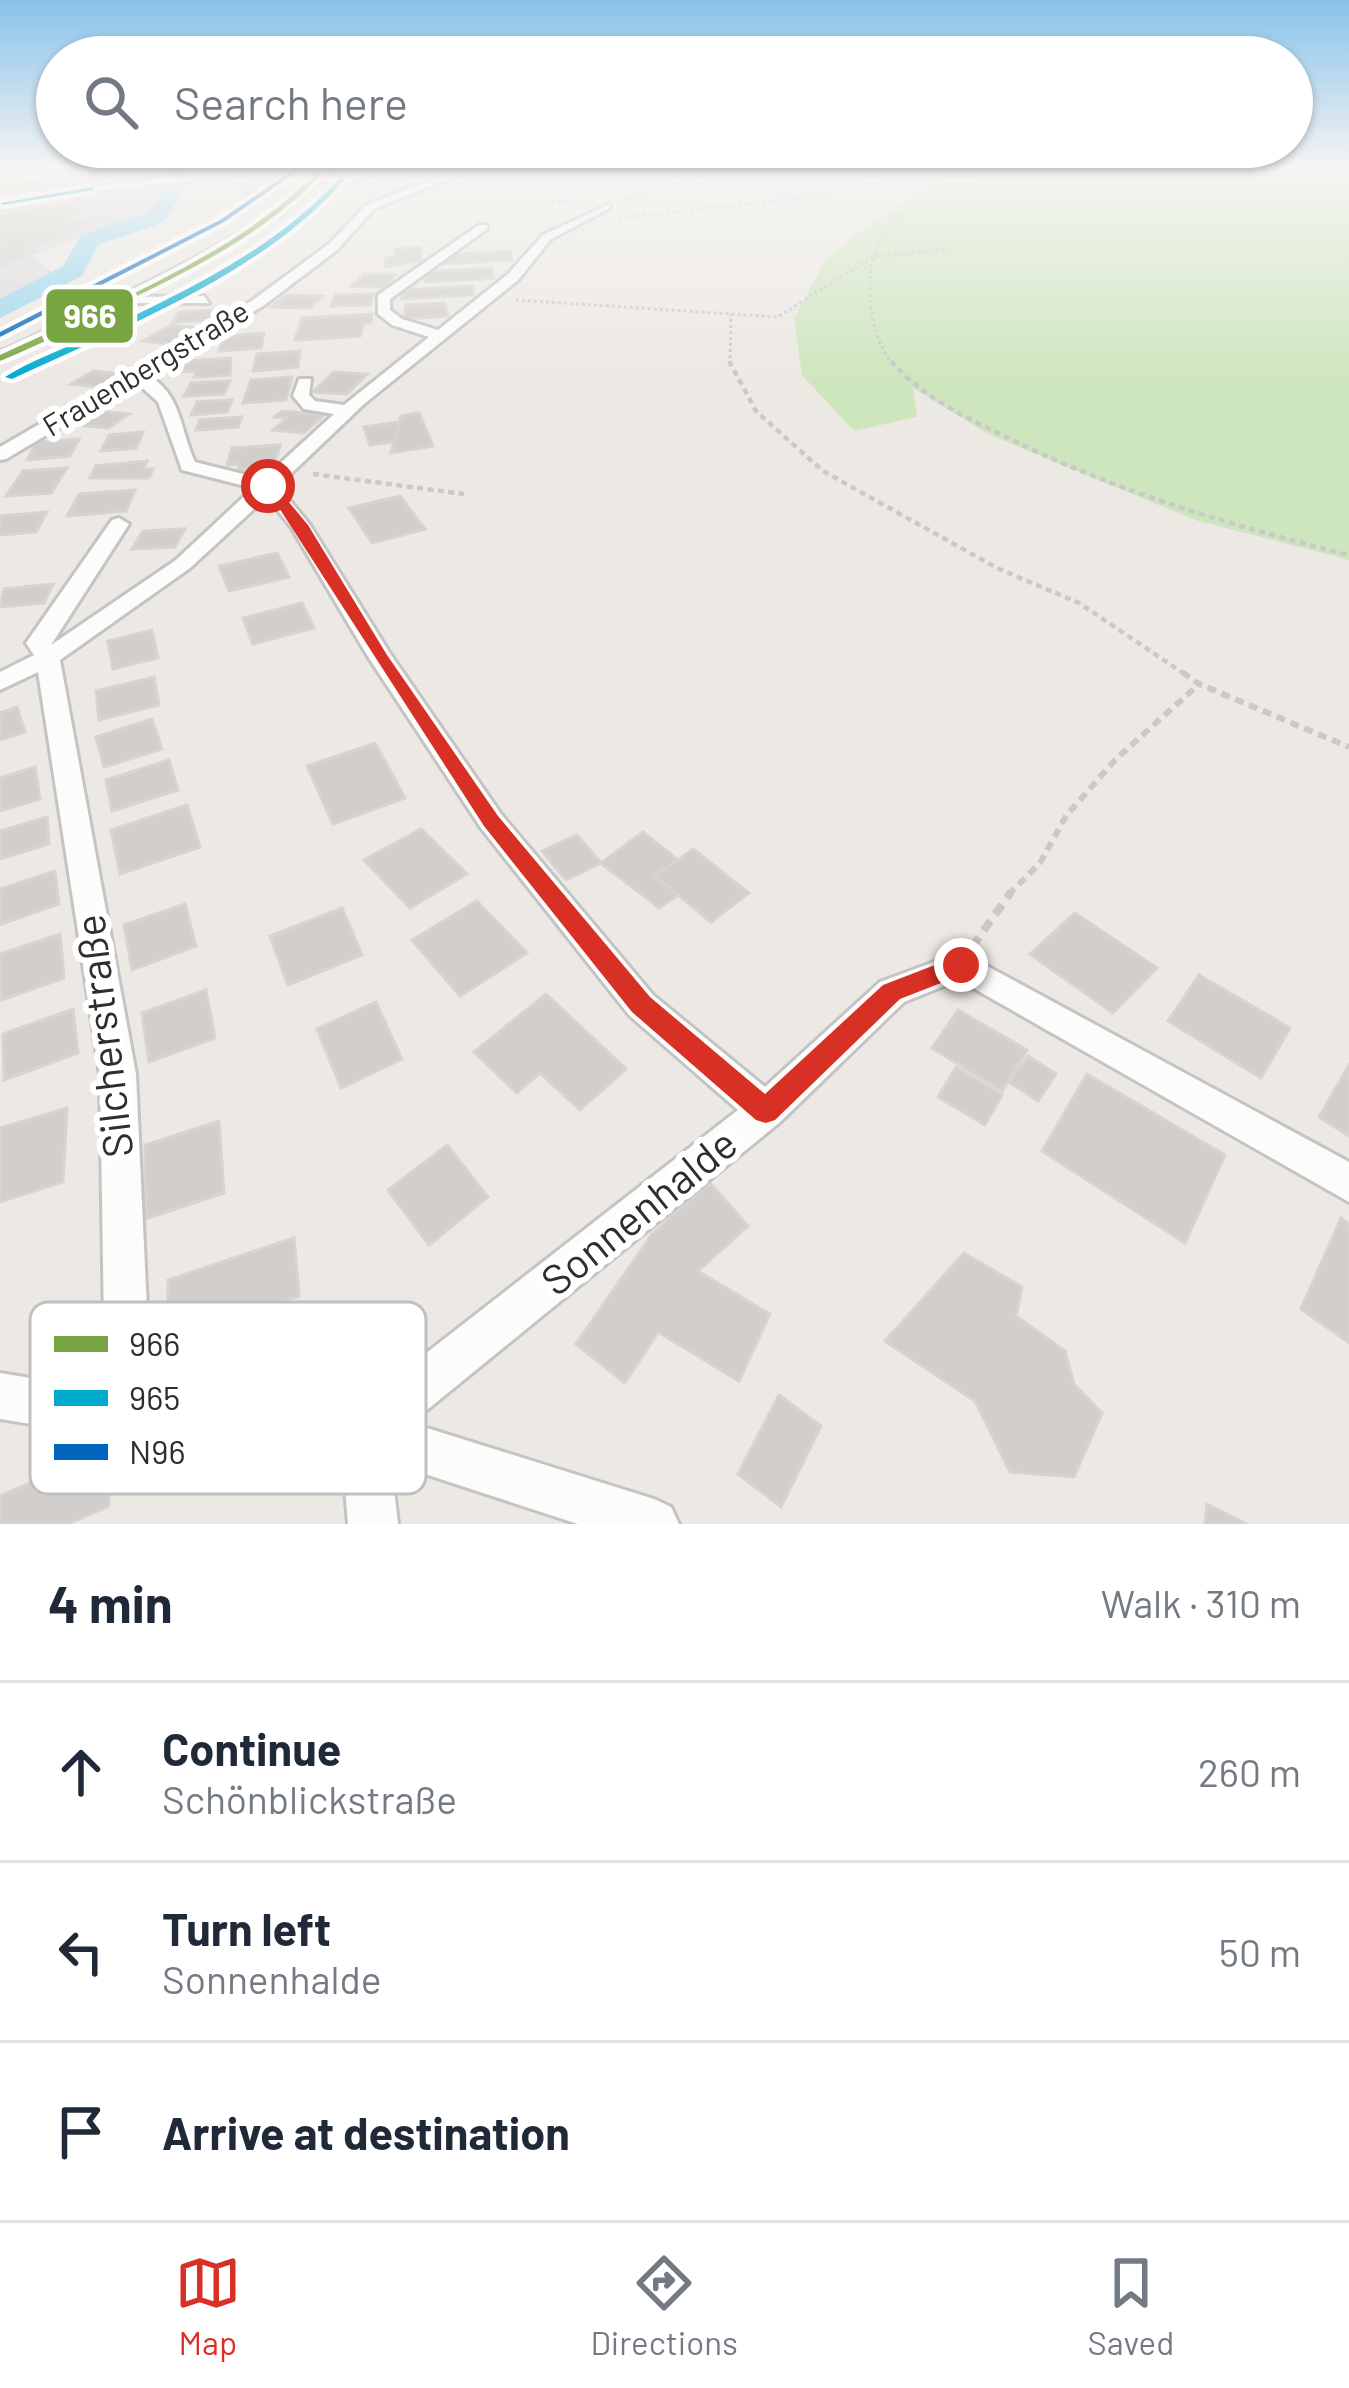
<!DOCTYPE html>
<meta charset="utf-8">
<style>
body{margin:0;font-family:Barlow,sans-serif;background:#f6f6f7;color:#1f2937}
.stop{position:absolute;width:36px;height:36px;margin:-27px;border:9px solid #d93025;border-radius:50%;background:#fff}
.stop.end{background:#d93025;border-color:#fff;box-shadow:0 3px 12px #0008}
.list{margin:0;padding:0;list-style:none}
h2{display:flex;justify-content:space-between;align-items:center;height:156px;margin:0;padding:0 48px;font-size:51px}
h2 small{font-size:39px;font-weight:400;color:#747a83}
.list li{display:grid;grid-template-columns:78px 1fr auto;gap:36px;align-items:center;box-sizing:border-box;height:180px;padding:0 48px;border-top:3px solid #e0e1e3}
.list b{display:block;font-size:45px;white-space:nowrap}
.list p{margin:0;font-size:39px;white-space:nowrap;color:#747a83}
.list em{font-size:39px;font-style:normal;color:#747a83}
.icon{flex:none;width:66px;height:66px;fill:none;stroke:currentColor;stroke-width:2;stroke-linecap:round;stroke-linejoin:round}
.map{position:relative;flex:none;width:1349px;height:1524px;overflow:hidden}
.search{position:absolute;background:#fff;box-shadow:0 3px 9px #0004;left:36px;right:36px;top:36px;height:132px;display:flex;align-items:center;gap:30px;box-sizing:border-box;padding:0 42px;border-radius:66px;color:#747a83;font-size:45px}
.sheet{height:696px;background:#fff}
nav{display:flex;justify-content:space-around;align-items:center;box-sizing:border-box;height:168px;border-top:3px solid #e0e1e3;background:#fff;font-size:33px;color:#747a83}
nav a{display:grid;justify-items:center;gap:6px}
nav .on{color:#d93025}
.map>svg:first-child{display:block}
</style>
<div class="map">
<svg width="1349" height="1524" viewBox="0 0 1349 1524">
<rect width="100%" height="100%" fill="#ece8e4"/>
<path fill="#dcd9db" d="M111 168H172L174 179 143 213 33 256 54 274 0 301V188Z"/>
<path fill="#cee6be" d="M1021 168H1349V560L1195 520 990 435 913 388 917 417 854 431 802 375 794 319 824 262 864 228 937 180 983 183Z"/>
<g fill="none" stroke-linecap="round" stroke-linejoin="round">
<path fill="#99d6ec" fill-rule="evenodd" d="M168 168H186L189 183 164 222 98 245 82 276 0 318V299L63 266 81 235 148 212 169 183Z"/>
</g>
<path fill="#d1cecb" stroke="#d7d4d0" stroke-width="3" d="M290 176 280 194 242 196 253 177Z
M82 200 102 204 67 219 94 222 22 252 32 253 0 267V214Z
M420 247 421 260 385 267V258L396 257 395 249Z
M510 251 512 260 443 264V255Z
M492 268 494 278 425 282V272Z
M364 274 395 275 384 287 352 286Z
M473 286V295L402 299V290Z
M79 291 83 292 106 293 83 305 56 303Z
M373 294 370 305 331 306 336 295Z
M286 295 323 296 310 308 271 307Z
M445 303 448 316 404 319 406 305Z
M219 310 213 320 173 322 179 312Z
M372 314 371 323 363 324 360 336 295 340 302 318Z
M171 325 198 328 171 344 143 341Z
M91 329 114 333 87 345 64 341Z
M264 333 261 348 219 351 224 337Z
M300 351 298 367 253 371 257 354Z
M231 358 230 375 194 377 197 371 181 372 186 361Z
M93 371 120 374 98 387 71 384Z
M334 372 367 374 347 394 313 392Z
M292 377 286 400 243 403 251 380Z
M230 381 224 394 184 396 191 383Z
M232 400 227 412 191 415 197 402Z
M97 411 129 414 108 428 75 425Z
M282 411 324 415 304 433 273 430 287 418 274 417Z
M419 413 433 446 391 453 401 416Z
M242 417 238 427 196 430 200 420Z
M399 422 394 442 370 445 364 427Z
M143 432 136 448 101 451 109 435Z
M79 439 70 456 27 460 37 442Z
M280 445 276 459 264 468 238 470 239 464 227 465 232 448Z
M147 461 144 469H153L149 478H90L96 466Z
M67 468 51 493 6 496 23 471Z
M135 490 126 511 67 516 79 494Z
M400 496 425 529 372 543 349 508Z
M47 512 36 532 0 535V516Z
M185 529 175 547 132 549 143 531Z
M277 553 289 577 229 591 219 566Z
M53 584 44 603 0 607 4 589Z
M302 603 314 628 253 644 243 618Z
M152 630 158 658 113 669 108 641Z
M154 677 159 705 99 720 96 691Z
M17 707 25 732 0 740V713Z
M152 719 162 749 104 767 96 737Z
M375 743 405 798 333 824 307 766Z
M169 760 178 790 112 811 106 780Z
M35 767 40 799 0 811V778Z
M187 805 200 847 120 874 111 830Z
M47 817 49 844 0 859V831Z
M421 829 467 874 410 908 364 860Z
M643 832 678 860 655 876 678 895 659 908 601 863Z
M577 835 601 863 566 880 542 851Z
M693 849 749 893 711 922 655 876Z
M55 871 59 904 1 924 0 889Z
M477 901 527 953 460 996 412 940Z
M185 904 196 946 132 970 124 925Z
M342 908 362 955 288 985 270 936Z
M1075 913 1157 968 1113 1013 1030 954Z
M60 934 64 978 2 1000 0 954Z
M1199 975 1290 1028 1261 1078 1168 1021Z
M206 990 215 1038 149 1062 142 1013Z
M546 994 626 1069 580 1110 540 1073 517 1093 474 1052Z
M376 1002 402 1059 341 1088 317 1029Z
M73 1009 78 1053 4 1080 3 1034Z
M958 1010 1027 1050 1002 1091 932 1048Z
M1028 1056 1056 1074 1038 1101 1009 1082Z
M1349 1065V1136L1319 1117Z
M956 1067 1002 1095 985 1125 938 1097Z
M1087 1074 1225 1155 1185 1243 1042 1151Z
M67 1108 63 1182 0 1202V1128Z
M219 1121 224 1193 146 1219 145 1145Z
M447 1145 488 1197 429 1245 388 1190Z
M710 1183 748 1226 698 1271 770 1314 739 1381 658 1332 625 1383 576 1344 652 1234Z
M1341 1218 1349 1224V1343L1301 1309Z
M294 1238 299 1296 248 1314 250 1346 167 1375 168 1280Z
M964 1253 1022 1287 1016 1316 1065 1351 1074 1384 1102 1413 1074 1477 1010 1472 975 1401 885 1341Z
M779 1395 821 1426 781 1507 738 1474Z
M107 1450 109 1506 68 1524H0V1496Z
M1207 1504 1247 1524H1205Z"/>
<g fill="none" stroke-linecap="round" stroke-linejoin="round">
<g stroke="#c5c4c5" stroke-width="9">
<path id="service" d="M0 199 283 168"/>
</g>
<g stroke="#c5c4c5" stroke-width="6">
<path id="minor" d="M319 168H329L323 177 395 168 354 181 319 182 283 213 237 241 135 297 204 296 209 303H124L0 363V352C77 316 274 232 319 168Z
M462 168H475L374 209 337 250 263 306 147 375C182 393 180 431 195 462L263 479 334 414 304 409 293 396 299 379H311L309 395 315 401 344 405 429 337 392 325 378 314V295L479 225H487V229L390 299V310L402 319 438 330 508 274 543 235 610 204V208L551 239 518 280 364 404 278 486 310 525 391 655 501 814 653 995 765 1087 880 982 961 952 1349 1162V1202L959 980 904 1002 779 1123 411 1423 654 1499 671 1507 679 1524H578L391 1463 398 1524H348L342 1453 129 1440 0 1419V1373L105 1390 100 1074 38 672 0 690V672L34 655 26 643 112 520 119 518 129 524 51 645 176 560 253 488 182 470 158 402 136 382 6 459 0 460V447L253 300 329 244 366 205ZM267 497 291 527 367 655 481 828 629 1015 738 1110 357 1407 151 1395 136 1074 60 660 190 568Z"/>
</g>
<g stroke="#c6c5c4" stroke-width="6">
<path id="primary" d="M61 168H97L0 187V177Z"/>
</g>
<path stroke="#c9c9c8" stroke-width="3" stroke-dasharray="3 3" stroke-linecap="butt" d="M623 200 728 168
M552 202 583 201
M619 218 817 196 940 168
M516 300 778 317 872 257 950 249
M730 364 731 314
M893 364C877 344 871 319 870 293 865 194 956 190 1030 168"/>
<path stroke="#c9c9c8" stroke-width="4.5" stroke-dasharray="6 4.5" stroke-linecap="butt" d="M729 361 756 411 823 471 997 568 1079 603 1186 675
M891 361C921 396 965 417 1006 437 1117 492 1230 525 1349 555
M313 474 464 494"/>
<path stroke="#c9c9c8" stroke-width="6" stroke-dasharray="9 6" stroke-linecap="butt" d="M1182 672 1199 684 1349 747
M1008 895 1040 863 1066 816 1115 760 1199 684"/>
<path stroke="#c9c9c8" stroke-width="8" stroke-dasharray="12 8" stroke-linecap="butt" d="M972 947 1011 892"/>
<use href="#service" stroke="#fcfcfb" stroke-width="6"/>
<use href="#minor" fill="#fcfcfb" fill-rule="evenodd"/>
<use href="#primary" fill="#e8e4d6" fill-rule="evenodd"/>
<g stroke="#fff" stroke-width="9">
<path id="bus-1" d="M321 168H327C269 233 187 272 110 309 74 327 37 346 0 361V355C107 305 240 254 321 168Z"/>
</g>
<g stroke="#fff" stroke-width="9">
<path id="bus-2" d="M339 179 344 180C264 273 122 328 12 379L5 377C30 361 61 350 89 337 178 295 272 252 339 179Z
M92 187 94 190 3 205 0 203Z"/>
</g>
<g stroke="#fff" stroke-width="9">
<path id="bus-3" d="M296 168H302L224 222 0 337V332L220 220Z"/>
</g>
<use href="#bus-1" fill="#79a442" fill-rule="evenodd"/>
<use href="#bus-2" fill="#00a9ce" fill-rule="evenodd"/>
<use href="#bus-3" fill="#0065bd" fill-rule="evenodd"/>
</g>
<linearGradient id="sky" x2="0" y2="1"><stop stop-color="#88c2ea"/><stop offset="0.44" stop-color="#f6f5f3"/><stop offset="1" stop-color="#f6f5f3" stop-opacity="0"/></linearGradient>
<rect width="1349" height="381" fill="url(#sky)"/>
<path fill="#d93025" d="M263 483H273L308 525 387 655 498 816 650 997 765 1094 883 985 961 955 969 958V972L900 999 775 1120 766 1123 756 1120 632 1012 484 826Z"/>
<g text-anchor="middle" stroke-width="12" stroke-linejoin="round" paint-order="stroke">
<g font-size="30" fill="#2e2e2e" stroke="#fff">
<text transform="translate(146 369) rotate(-31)" y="10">Frauenbergstraße</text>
</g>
<g font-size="42" fill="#2e2e2e" stroke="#fff">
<text transform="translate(104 1036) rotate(-97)" y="15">Silcherstraße</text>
<text transform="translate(639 1212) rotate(-39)" y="15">Sonnenhalde</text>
</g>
</g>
<rect x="30" y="1302" width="396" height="192" rx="18" fill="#fff" stroke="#c0c0c0" stroke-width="3"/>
<rect x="54" y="1336" width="54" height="16" fill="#79a442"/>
<rect x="54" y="1390" width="54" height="16" fill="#00a9ce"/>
<rect x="54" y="1444" width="54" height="16" fill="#0065bd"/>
<g font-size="33" fill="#2e2e2e">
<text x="129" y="1356">966</text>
<text x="129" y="1410">965</text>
<text x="129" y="1464">N96</text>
</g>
<rect stroke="#fff" stroke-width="4.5" x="44" y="287" width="91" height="58" rx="12" fill="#79a442"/>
<g font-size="33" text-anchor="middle" font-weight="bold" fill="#fff">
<text x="90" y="328">966</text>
</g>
</svg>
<div class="stop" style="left:268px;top:486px"></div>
<div class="stop end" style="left:961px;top:965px"></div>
<div class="search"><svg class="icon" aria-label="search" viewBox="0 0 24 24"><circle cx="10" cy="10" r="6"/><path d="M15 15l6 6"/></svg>Search here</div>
</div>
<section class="sheet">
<h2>4 min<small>Walk · 310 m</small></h2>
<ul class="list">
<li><svg class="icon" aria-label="ahead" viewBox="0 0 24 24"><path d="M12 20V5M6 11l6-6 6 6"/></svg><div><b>Continue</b><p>Schönblickstraße</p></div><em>260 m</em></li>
<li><svg class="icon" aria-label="left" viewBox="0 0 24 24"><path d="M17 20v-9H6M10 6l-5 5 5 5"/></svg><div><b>Turn left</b><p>Sonnenhalde</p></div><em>50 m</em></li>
<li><svg class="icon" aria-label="arrive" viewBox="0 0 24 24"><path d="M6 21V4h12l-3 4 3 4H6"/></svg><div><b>Arrive at destination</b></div></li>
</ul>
</section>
<nav>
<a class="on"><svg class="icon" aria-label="map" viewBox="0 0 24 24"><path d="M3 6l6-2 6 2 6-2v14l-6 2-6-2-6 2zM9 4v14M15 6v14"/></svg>Map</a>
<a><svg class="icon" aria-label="directions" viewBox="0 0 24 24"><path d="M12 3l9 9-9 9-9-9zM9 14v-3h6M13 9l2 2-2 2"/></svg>Directions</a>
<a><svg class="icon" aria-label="saved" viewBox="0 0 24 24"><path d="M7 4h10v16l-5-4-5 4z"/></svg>Saved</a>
</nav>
